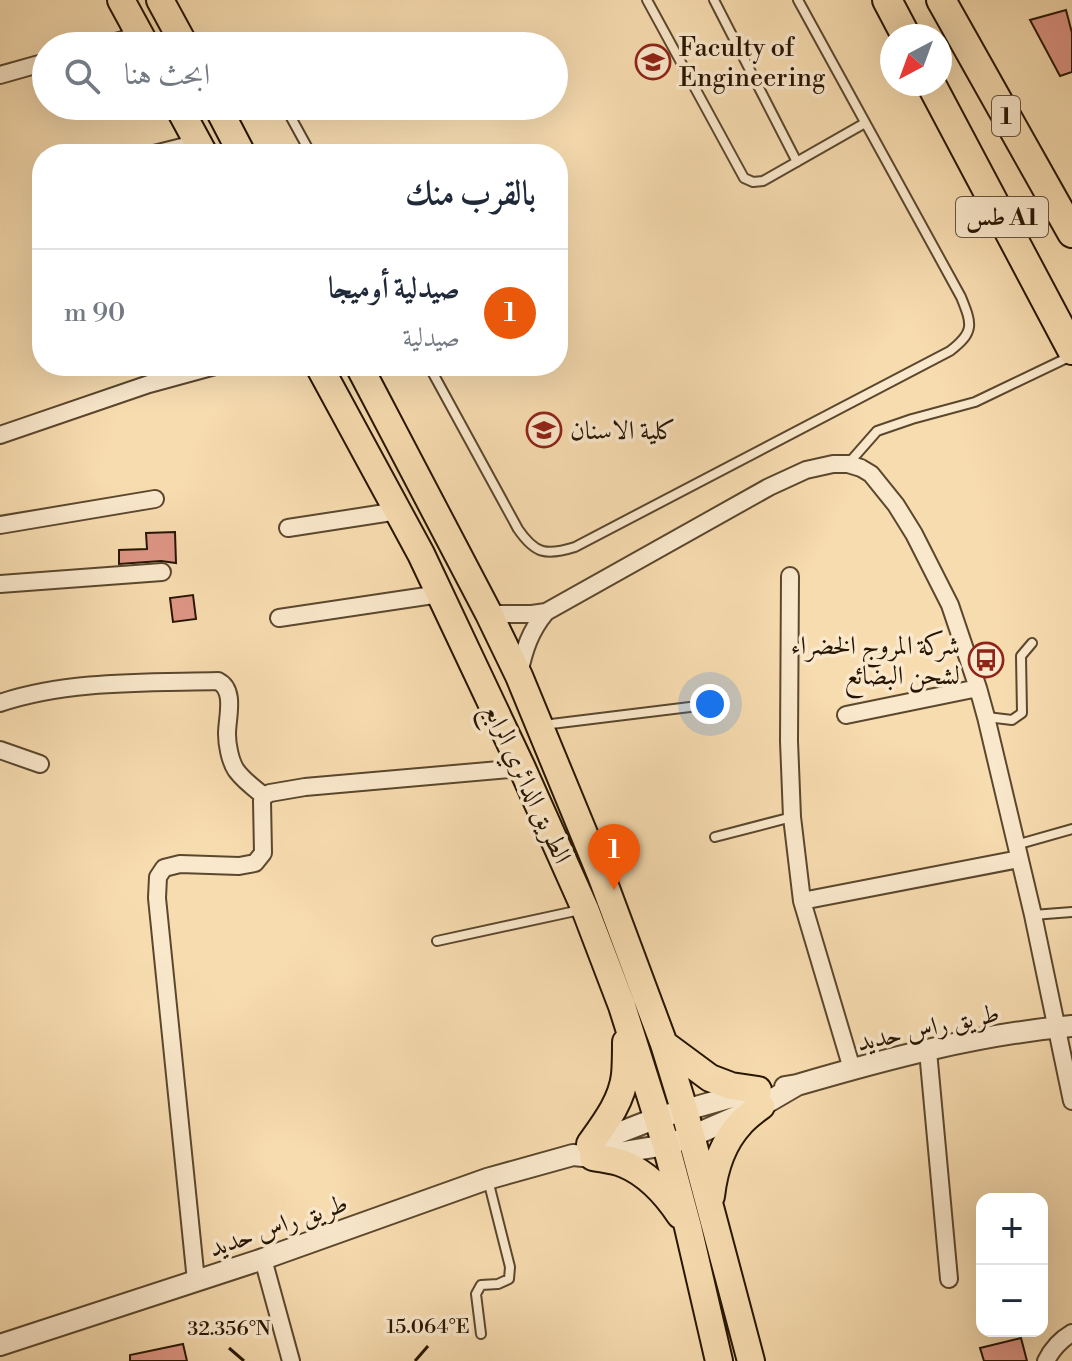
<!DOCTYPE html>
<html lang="ar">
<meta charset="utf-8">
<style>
body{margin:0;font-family:"Libre Bodoni",Amiri,serif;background:#f2f2f3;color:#1f2937;direction:rtl}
.controls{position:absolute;right:24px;bottom:24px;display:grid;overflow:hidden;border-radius:16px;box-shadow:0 8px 32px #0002}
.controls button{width:72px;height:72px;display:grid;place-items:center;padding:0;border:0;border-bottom:2px solid #e0e1e3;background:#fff;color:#1f2937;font:40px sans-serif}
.compass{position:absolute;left:880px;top:24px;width:72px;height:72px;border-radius:50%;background:#fff;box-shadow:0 8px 32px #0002;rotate:221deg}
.you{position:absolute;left:710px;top:704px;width:28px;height:28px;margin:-20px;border:6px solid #fff;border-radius:50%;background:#1a73e8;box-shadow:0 0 0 12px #1a73e833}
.badge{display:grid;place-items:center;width:52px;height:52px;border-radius:50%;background:#ea580c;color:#fff;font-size:26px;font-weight:700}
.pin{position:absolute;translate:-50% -66px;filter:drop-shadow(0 2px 4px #0008)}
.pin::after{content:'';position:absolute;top:42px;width:28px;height:24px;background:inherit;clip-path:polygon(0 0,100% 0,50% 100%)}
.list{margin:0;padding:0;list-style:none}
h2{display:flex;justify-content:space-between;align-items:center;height:104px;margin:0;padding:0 32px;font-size:34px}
h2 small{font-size:26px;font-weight:400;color:#747a83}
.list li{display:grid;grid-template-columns:52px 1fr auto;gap:24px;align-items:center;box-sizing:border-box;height:128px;padding:0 32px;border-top:2px solid #e0e1e3}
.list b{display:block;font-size:30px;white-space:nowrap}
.list p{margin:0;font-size:26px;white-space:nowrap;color:#747a83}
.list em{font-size:26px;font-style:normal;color:#747a83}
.icon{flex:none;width:44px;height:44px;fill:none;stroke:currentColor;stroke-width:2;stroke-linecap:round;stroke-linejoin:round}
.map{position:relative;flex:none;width:1072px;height:1361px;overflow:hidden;direction:ltr}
.search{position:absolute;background:#fff;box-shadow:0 8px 32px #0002;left:32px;top:32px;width:536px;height:88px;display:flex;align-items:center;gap:20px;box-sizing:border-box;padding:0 28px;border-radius:44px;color:#747a83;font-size:30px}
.panel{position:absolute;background:#fff;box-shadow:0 8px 32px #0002;left:32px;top:144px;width:536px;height:232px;border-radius:32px;direction:rtl}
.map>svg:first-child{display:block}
</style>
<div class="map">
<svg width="1072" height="1361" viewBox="0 0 1072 1361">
<rect width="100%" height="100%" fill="#f7dcb0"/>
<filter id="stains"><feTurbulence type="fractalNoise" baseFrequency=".0025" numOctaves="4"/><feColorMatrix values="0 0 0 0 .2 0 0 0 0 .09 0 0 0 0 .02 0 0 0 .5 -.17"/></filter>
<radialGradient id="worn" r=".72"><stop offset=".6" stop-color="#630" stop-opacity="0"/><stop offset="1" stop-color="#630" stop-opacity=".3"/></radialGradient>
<path fill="#df9585" stroke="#271501" stroke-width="2" d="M1066 10 1072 33V72L1060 76 1030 20Z
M175 532 176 563 161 561 119 564V550L147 549 146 533Z
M193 595 196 619 173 622 170 598Z
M1021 1338 1027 1361H984L980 1348Z
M183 1344 187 1361H130V1355Z"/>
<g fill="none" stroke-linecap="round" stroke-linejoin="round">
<g stroke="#5b472d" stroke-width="12">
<path id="service" d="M647 0 744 178 753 182 763 181 865 123
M714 0 797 162
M288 112 311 154
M429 366 518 529C535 554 546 556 575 547L950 351C975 332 972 324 961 297L798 0
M848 464 877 431 912 419 975 402 1071 356
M987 717 1012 720 1022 713 1021 656 1032 643
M543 725 690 707
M715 837 792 817
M1016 845 1072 829
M1033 915 1072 912
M437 941 580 910
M481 1334 476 1294 481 1285 498 1284 509 1279 510 1267 488 1180"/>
</g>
<g stroke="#5b472d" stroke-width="20">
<path id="minor" d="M101 46 140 35
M0 75 46 62
M154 154 198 143
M0 435 149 384 215 366
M0 525 155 499
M288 528 398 511
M790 576 789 741 792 817 802 901 852 1069
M0 584 162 572
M489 614H532L546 612
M279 618 440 594
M519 674C524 650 530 631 546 612L769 487 806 470 833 464H848L861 468 871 474 896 505 914 534 950 605 978 688 986 717 1033 915 1072 1101
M0 703C68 680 147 683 218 681 236 690 227 717 227 734 227 744 230 761 236 770 243 780 255 789 264 796
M846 715 978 688
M0 750 40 764
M264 796 270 793 305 787 522 768
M802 901 1019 859
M928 1051 949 1279
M263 1259 291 1361
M196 1281 157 898 158 877 164 868 180 864 239 866 255 863 263 853 262 801 264 796
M1046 1361C1052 1349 1060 1340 1072 1333"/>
</g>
<g stroke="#5b472d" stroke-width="24">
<path id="tertiary" d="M785 1087 797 1085C886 1059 979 1034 1072 1026
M590 1144 657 1118 753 1091
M0 1345 263 1259 487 1179 573 1155 593 1157 666 1145 692 1136 761 1106 797 1085"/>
</g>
<g stroke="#271501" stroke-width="30">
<path id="primary" d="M121 0 146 46
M160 0 185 46
M178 106 204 154
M217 106 242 154
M319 366 421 554 522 768 585 909 622 1006 666 1145 688 1227 719 1361
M359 366 489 614 519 676 601 875 664 1044 684 1109 751 1361
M664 1044 710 1078 731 1086 758 1090
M590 1144C605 1123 622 1101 625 1075 626 1064 626 1053 626 1042
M593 1157C603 1159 615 1160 624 1164 648 1174 666 1194 680 1215
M711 1196C714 1170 723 1142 741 1123 746 1117 754 1111 761 1106"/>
</g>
<g stroke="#271501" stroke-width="32">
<path id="trunk" d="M887 0 906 36
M941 0 1072 233
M931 84 1072 350"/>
</g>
<use href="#service" stroke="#fae8cc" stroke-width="8"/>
<use href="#minor" stroke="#fae8cc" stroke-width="16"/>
<use href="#tertiary" stroke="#fae8cc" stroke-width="20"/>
<use href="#primary" stroke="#f7dcb0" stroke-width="26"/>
<use href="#trunk" stroke="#f7dcb0" stroke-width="28"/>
</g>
<path fill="none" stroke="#271501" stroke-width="3" d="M229 1348 244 1361M415 1361 428 1346"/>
<defs>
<g id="school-ring" transform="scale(1.8)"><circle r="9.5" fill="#fae8cc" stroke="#8f2418" stroke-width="1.5"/><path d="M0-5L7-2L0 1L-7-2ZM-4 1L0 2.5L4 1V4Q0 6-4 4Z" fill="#8f2418"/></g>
<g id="university-ring" transform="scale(1.8)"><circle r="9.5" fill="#fae8cc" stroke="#8f2418" stroke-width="1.5"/><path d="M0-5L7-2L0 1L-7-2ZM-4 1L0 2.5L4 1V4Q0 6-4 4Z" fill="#8f2418"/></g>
<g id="bus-ring" transform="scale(1.8)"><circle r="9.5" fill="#fae8cc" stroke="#8f2418" stroke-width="1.5"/><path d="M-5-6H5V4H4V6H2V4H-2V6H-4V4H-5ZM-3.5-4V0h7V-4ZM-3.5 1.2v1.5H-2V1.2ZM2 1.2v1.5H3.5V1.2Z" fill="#8f2418"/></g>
</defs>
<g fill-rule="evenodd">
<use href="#school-ring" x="653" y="62"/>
<use href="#university-ring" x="544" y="430"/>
<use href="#bus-ring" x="986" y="660"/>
</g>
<g text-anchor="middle" stroke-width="7" stroke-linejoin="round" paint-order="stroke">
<g fill="#fae8cc" stroke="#66543e" stroke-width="2">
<rect x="992" y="96" width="28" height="40" rx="6"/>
<rect x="956" y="197" width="92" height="40" rx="6"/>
</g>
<g font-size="24" font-weight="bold" fill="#271501">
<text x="1006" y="124">1</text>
<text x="1002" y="225">طس A1</text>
</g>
<g font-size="26" fill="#271501" stroke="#fae8cc" text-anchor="start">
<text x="679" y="56">Faculty of<tspan x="679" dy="30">Engineering</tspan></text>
<text x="570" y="439">كلية الاسنان</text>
<text x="960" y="654" text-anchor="end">شركة المروج الخضراء<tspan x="960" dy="30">لشحن البضائع</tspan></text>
</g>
<g font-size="26" fill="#271501" stroke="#fae8cc">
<text transform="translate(528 783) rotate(65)" y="9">الطريق الدائري الرابع</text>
<text transform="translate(928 1027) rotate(-12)" y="9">طريق راس حديد</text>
<text transform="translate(278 1225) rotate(-19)" y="9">طريق راس حديد</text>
</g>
</g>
<g font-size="20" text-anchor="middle" fill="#271501" stroke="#fae8cc" stroke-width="7" stroke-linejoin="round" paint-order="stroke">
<text x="428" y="1333">15.064°E</text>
<text x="229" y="1335">32.356°N</text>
</g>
<rect width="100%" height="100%" filter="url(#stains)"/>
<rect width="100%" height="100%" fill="url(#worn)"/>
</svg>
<div class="controls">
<button>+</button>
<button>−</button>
</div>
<svg class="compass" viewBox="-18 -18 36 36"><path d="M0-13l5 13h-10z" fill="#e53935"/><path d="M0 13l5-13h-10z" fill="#747a83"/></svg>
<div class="you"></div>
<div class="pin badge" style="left:614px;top:890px">1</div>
<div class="search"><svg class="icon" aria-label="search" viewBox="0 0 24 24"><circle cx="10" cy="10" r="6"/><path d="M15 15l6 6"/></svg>ابحث هنا</div>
<section class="panel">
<h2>بالقرب منك<small></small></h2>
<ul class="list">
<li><span class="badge">1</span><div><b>صيدلية أوميجا</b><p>صيدلية</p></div><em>90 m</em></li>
</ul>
</section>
</div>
